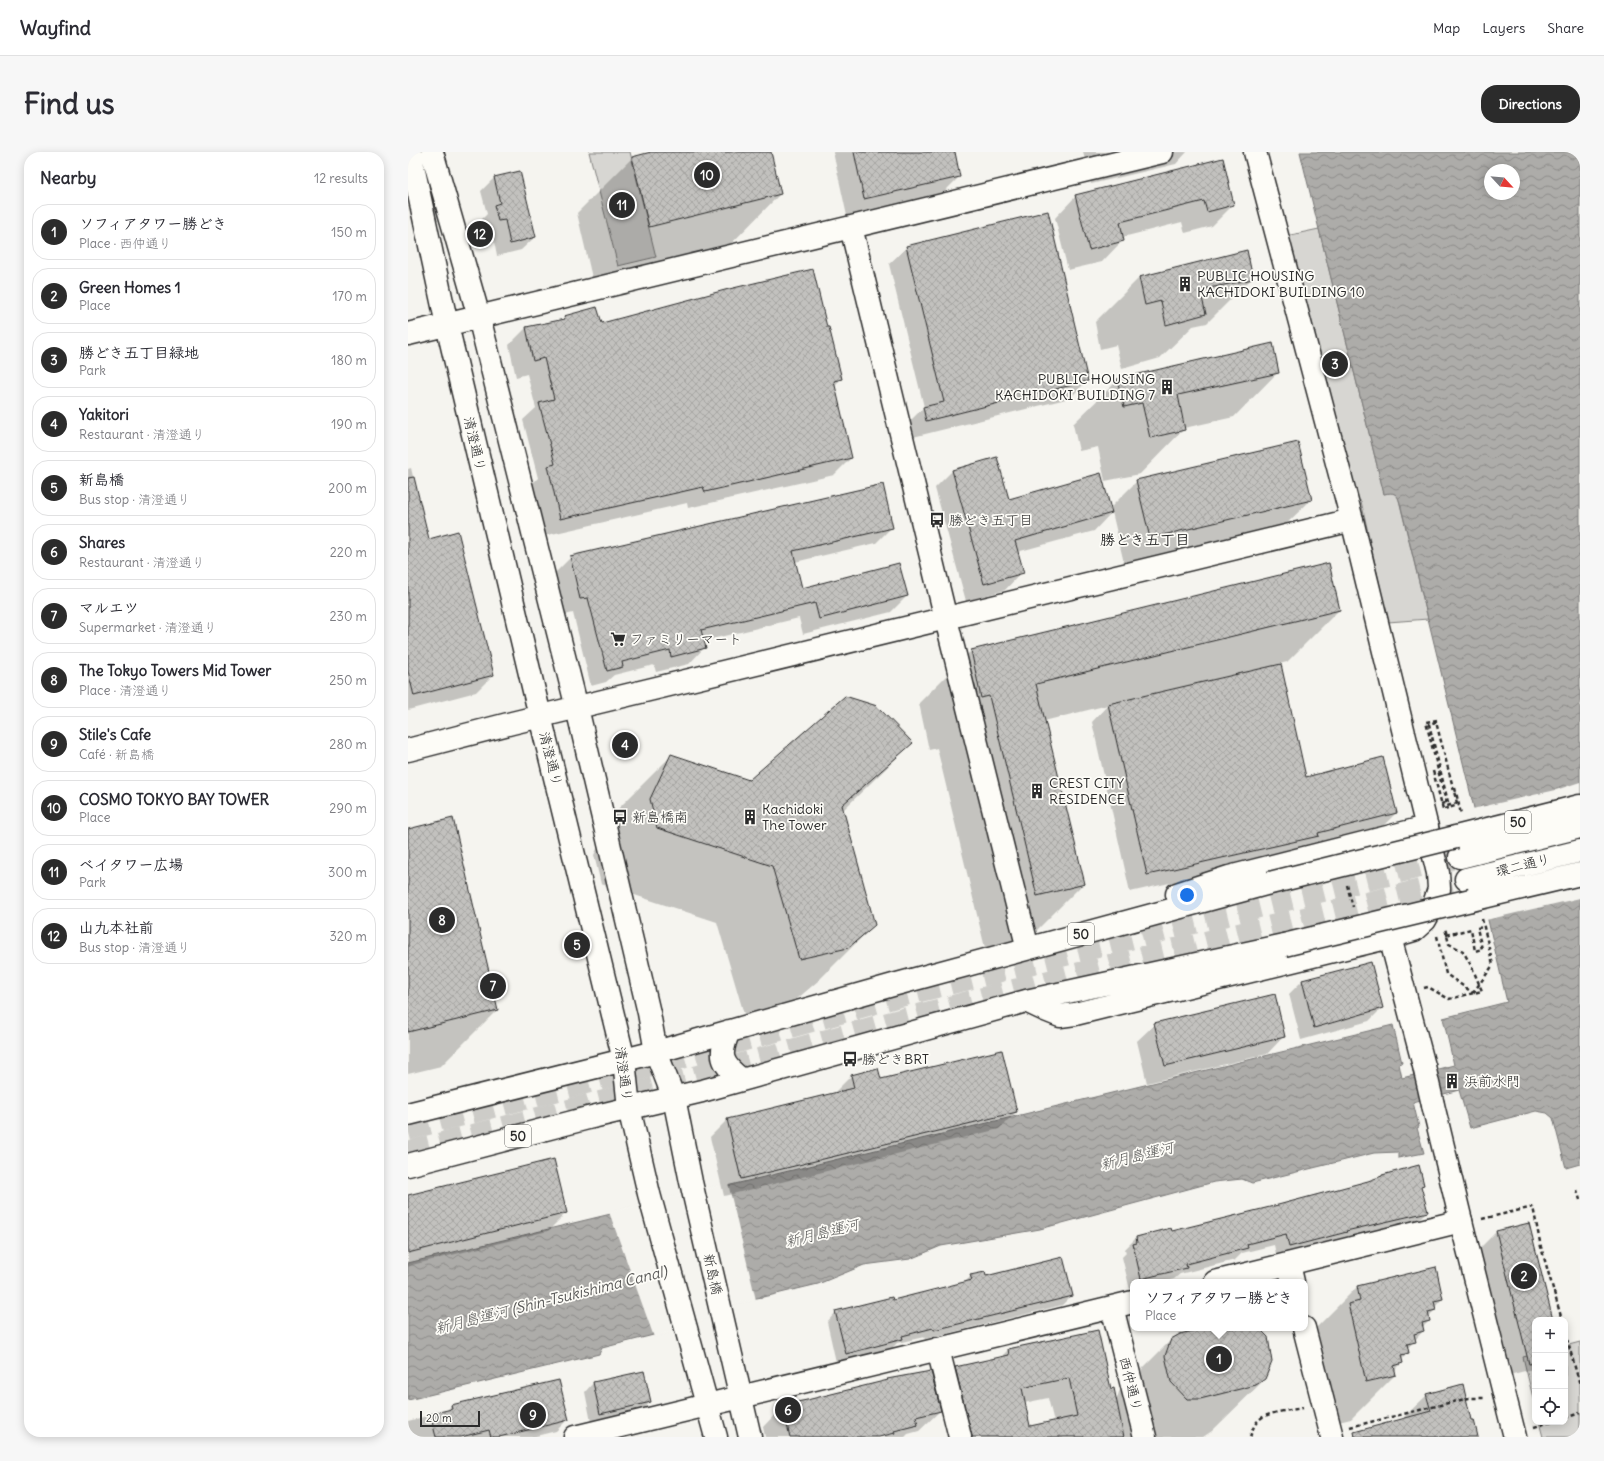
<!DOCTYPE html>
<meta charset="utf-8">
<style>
body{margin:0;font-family:Delius,"Klee One",sans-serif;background:#f7f7f7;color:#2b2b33}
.controls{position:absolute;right:12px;bottom:12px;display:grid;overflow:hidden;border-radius:8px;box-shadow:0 2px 10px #0003}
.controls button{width:36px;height:36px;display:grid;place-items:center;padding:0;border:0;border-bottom:1px solid #e1e1e2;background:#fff;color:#2b2b33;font:20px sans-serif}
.compass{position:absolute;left:1076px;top:12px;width:36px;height:36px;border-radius:50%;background:#fff;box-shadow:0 2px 10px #0003;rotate:116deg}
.scale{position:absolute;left:12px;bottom:10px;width:60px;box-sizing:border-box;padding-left:4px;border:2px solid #2b2b2b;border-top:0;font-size:11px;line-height:14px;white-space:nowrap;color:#2b2b2b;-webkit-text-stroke:3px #fdfcf7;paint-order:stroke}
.you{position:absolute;left:779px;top:743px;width:14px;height:14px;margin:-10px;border:3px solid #fff;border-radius:50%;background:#1a73e8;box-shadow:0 0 0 6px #1a73e833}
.badge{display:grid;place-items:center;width:26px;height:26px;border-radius:50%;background:#2b2b2b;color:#fff;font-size:13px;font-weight:700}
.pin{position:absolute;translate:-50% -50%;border:2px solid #fff;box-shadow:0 1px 4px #0006}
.popup{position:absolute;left:722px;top:1127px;width:178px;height:52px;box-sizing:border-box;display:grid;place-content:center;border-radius:8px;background:#fff;filter:drop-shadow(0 1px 3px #0005);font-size:13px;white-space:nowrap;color:#7c7c81}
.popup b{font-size:15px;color:#2b2b33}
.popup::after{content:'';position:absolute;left:50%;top:100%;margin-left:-8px;border:8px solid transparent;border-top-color:#fff}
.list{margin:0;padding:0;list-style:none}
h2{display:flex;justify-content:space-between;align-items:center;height:52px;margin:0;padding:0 16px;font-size:17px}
h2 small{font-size:13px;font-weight:400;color:#7c7c81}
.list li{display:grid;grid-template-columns:26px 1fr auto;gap:12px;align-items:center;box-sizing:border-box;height:56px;margin:0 8px 8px;padding:0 8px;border:1px solid #e1e1e2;border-radius:16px}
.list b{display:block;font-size:15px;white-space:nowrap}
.list p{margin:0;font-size:13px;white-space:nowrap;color:#7c7c81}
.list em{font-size:13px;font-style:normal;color:#7c7c81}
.icon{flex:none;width:22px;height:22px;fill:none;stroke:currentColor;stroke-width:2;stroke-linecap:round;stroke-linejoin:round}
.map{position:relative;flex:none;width:1172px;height:1285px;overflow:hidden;border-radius:16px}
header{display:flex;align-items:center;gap:24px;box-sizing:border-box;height:56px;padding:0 20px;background:#fff;border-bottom:1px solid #e1e1e2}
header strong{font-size:19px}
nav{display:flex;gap:22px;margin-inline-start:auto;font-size:14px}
.intro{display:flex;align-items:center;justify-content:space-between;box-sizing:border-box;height:96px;padding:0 24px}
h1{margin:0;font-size:28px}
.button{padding:10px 18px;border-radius:16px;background:#2b2b2b;color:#fff;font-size:14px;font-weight:700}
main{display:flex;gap:24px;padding:0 24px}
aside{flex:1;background:#fff;border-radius:16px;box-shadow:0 2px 10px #0003}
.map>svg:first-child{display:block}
</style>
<header>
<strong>Wayfind</strong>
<nav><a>Map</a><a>Layers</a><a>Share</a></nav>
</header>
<div class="intro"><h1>Find us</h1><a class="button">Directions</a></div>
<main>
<aside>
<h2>Nearby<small>12 results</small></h2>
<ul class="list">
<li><span class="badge">1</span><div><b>ソフィアタワー勝どき</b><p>Place · 西仲通り</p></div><em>150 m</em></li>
<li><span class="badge">2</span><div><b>Green Homes 1</b><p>Place</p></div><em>170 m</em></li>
<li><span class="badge">3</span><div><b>勝どき五丁目緑地</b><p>Park</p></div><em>180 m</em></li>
<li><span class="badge">4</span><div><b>Yakitori</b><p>Restaurant · 清澄通り</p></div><em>190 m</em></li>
<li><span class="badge">5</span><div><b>新島橋</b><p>Bus stop · 清澄通り</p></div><em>200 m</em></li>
<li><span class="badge">6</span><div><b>Shares</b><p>Restaurant · 清澄通り</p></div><em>220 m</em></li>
<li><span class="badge">7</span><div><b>マルエツ</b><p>Supermarket · 清澄通り</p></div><em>230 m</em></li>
<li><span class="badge">8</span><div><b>The Tokyo Towers Mid Tower</b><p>Place · 清澄通り</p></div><em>250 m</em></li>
<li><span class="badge">9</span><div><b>Stile's Cafe</b><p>Café · 新島橋</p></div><em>280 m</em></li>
<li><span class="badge">10</span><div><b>COSMO TOKYO BAY TOWER</b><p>Place</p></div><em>290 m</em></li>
<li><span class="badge">11</span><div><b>ベイタワー広場</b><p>Park</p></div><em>300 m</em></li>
<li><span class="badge">12</span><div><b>山九本社前</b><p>Bus stop · 清澄通り</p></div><em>320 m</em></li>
</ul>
</aside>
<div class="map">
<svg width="1172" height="1285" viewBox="0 0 1172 1285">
<defs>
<pattern id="water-waves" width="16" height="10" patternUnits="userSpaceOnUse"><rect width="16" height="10" fill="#adaca9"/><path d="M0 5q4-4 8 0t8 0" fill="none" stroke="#8d8c8a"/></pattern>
<pattern id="building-cross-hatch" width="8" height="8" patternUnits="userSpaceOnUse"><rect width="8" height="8" fill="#c2c1be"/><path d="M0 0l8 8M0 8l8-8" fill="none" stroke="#a7a6a3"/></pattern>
</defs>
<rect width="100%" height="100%" fill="#f5f4ef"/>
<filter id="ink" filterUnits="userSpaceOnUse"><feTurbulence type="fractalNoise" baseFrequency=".025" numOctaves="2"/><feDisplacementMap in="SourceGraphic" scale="8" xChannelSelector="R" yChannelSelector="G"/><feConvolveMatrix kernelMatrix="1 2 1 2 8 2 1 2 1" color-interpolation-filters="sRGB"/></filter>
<g filter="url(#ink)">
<path fill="#d7d6d2" stroke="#81807e" d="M181 0H222L248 105 210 114Z
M911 77 976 342 983 340 990 344 1020 467 980 470 953 349 945 350 878 84Z
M1172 1190V1285H1135L1131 1270H1157V1194Z
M1127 1202V1254L1115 1205Z"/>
<path fill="url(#water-waves)" stroke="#797877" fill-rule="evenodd" d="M892 0H1172V1012L1158 1016 1145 966 1139 961 1128 959 1062 976 1051 938 1005 950 1011 975 1009 976 1016 1001 990 1006V1000L966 1001 844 1031 834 1027 806 1030 632 1077 533 1094 502 1107 456 1113 410 1132 360 1144 320 1151 281 1174 194 1196 191 1202 0 1248V1111L985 873 994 911 991 912 994 926 1046 913 1035 866 1099 850 1073 738 1081 718 992 351C989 341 986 340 976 342ZM1082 18H1106V42H1082Z"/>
<path fill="#f5f4ef" d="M1172 630V746L1078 768 1071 738 1079 718 1064 657 1148 638Z
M320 1031 348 1148 321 1153 282 1175 246 1185 201 1060Z"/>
<path fill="#0003" fill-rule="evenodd" d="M247 0H362L372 42 317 98 185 130 169 61 224 6Z
M425 0H546L551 25 534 42 439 64Z
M675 0H779L768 12 683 32Z
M814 7 825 53 804 74 777 81 774 70 715 85V88L694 110 660 118 647 66 668 44Z
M86 26 127 85 113 98 89 104 84 80 77 82 74 67 79 62 73 39Z
M499 95 679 229 662 246 501 286 498 273 516 255 481 112Z
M731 126H844L799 171 785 174 752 206 714 217 708 193 692 197 687 170Z
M156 165 193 173 419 177 433 227 426 234 443 306 426 323 280 356 279 351 135 384 124 332 130 326 115 268 128 256 119 222 108 225 101 193 118 176 153 169Z
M870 220 826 265 776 276V277L732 322 697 329 690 295 671 299 665 272 710 228Z
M3 316 20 388 85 523 68 540 0 558V317Z
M544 319 601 348 702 356 729 329 903 348 877 373 716 411 704 360 686 379 609 400 614 420 597 438 558 449 527 336Z
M484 375 468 391 387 410 393 437 499 444 483 460 395 482 391 466 295 489 296 496 281 512 248 520 246 513 206 523 198 530 183 534 165 461 157 463 147 421 163 405Z
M931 458 879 510 871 512 897 626 988 661 971 678 893 701 722 740 684 570 700 553 636 569 676 731 623 784 577 796 529 596 521 598 511 551 563 499Z
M504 591 435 658 466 773 410 829 383 852 336 862 309 770 193 732 186 703 208 659 263 604 341 629Z
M0 678 89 858 33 914 0 922Z
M894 829 974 856 961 869 893 888 881 842Z
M747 872 876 884 859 902 739 931 729 889Z
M443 924 472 928 608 960 591 977 316 1044 302 985 319 968 426 941Z
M1015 1033 1012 1035 1018 1060 1007 1071 869 1106 866 1093 834 1101 827 1108 772 1122 766 1127 754 1130H725V1137L722 1138 714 1105 718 1101 717 1097 728 1086 763 1081Z
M0 1044 158 1061 140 1079 0 1114Z
M1088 1080 1144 1168H1127V1214L1125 1217 1093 1225 1063 1105Z
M563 1124 578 1125 664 1143 654 1153 517 1187 516 1185 489 1191 484 1196 428 1210 419 1170 428 1160 484 1149 556 1131Z
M949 1135 1034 1147 1027 1155V1158L1020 1165 1021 1169 1014 1176 1015 1179 999 1197 1000 1201 993 1208 994 1211 986 1219 987 1223 943 1267 914 1274 905 1179Z
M800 1176H850L857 1227 804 1279 795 1285H540L533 1258 511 1279 500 1282 497 1285H357L355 1275 375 1254 526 1237 548 1216 592 1206 600 1198 690 1179 702 1238 708 1250 711 1240 764 1187ZM640 1246 646 1270 622 1275 616 1251Z
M150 1229 159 1268 148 1279 124 1285H0V1269L38 1259 43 1254Z
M185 1231 242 1250 234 1259 183 1270 177 1240Z
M1019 1243 1063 1269 1069 1285H958L993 1268Z"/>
<path fill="url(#building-cross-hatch)" stroke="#2b2b2b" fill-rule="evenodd" d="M243 0H363L373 42 241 75 224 5Z
M446 0H547L552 25 456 47Z
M815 6 826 53 799 60 796 49 712 70 716 89 681 98 667 43Z
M112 19 128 85 102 92 97 68 90 69 86 53 92 51 86 25Z
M640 59 680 229 518 269 515 255 536 250 498 94Z
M839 98 845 127 792 138 798 162 758 173 753 149 737 153 731 125Z
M405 117 419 175H421L434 227 426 229 444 306 297 340 295 335 152 367 140 314 147 312 131 251 146 247 136 206 125 209 118 175 157 167 156 164 189 155 194 171 317 138Z
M865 191 871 221 770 243 777 278 742 286 734 251 716 255 709 227Z
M890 290 904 348 742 386 728 328Z
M589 305 601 347 693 321 704 361 607 389 616 421 576 432 544 318Z
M6 325 21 387 50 379 86 523 6 544 0 519V326Z
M475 332 485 376 385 399 394 436 491 411 500 444 411 467 407 451 293 478 298 496 263 505 262 498 214 510 215 515 199 519 180 446 172 447 162 404Z
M921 411 932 458 628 532 677 732 629 744 581 544 573 546 563 498Z
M873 512 898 625 975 605 989 661 910 681 911 684 739 723 700 552Z
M437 544 469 554 505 591 434 653 467 773 440 796 391 807 364 714 249 676 242 647 263 602 341 628Z
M45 666 90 858 0 880V677Z
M963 810 975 856 906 876 894 828Z
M867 842 877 885 757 914 746 871Z
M594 898 609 960 333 1027 319 967 446 936 443 923 470 916 473 927Z
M146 1007 159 1061 0 1101V1043Z
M1011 1013 1016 1033 1013 1034 1020 1060 938 1079 939 1080 881 1095 878 1082 839 1092 840 1096 778 1112 779 1116 733 1127 725 1092 729 1091 728 1085 763 1076 764 1079 870 1053 960 1029 974 1024V1023Z
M1121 1071 1145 1168H1127V1211L1121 1212 1088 1079Z
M655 1105 665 1144 526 1178 525 1176 494 1184 495 1187 438 1202 427 1159 484 1145 485 1148 564 1128 562 1123 577 1120 578 1124Z
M1028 1115 1035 1147 1026 1149 1028 1158 1020 1160 1022 1169 1014 1171 1016 1179 1006 1182 1008 1190 999 1192 1001 1201 993 1203 995 1211 986 1214 988 1223 958 1230 940 1152 952 1149 949 1134Z
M796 1176H851L860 1185 864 1210 857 1227 848 1233 792 1247H779L763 1230 757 1204 763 1187 772 1182Z
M690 1178 703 1237 706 1236 716 1285H564L547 1215 601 1203 600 1197ZM661 1226 669 1264 622 1274 614 1236Z
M236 1219 243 1250 192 1262 185 1230Z
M523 1219 533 1259 508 1265 510 1273 486 1279 487 1281 471 1285H382L374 1253 399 1248 480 1228 479 1227Z
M151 1228 161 1268 91 1285H83L81 1278 53 1285H28L22 1262 44 1257 43 1253Z
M1055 1232 1063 1268H1066L1070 1285H947L946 1280 1023 1259 1018 1242Z"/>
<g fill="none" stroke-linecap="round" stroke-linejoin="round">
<path stroke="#cdccc8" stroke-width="22" stroke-dasharray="22 11" stroke-linecap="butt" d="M0 977 263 909 488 845 1052 705
M0 1000 269 930 495 867 710 811 1058 727"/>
<g stroke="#2b2b2b" stroke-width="25">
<path id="street" d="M847 0 944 368
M982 785 1016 914
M1025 953 1053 1069 1107 1285
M881 1112 885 1130
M896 1176 924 1285
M530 1197 552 1285"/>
</g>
<g stroke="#2b2b2b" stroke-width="25">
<path id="secondary" d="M2 0 39 173 132 564 216 908 221 956 241 1042 308 1285
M24 0 71 165 169 556 241 861 248 900 266 946 283 1030 342 1285
M443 75 538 467 618 789
M0 182 754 0
M0 598 104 571 944 368 1030 721 1031 737 1026 752 1017 768 1006 778 982 785
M807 1130 1053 1069
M704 1155 737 1285
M167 1285 725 1150"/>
</g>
<g stroke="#2b2b2b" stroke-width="25">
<path id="primary" d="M1048 685 1172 654
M1052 705 1172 675
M1058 727 1172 699
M769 742 821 725 1019 675
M1063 748 1172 722
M618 849 637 858 652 864 667 862 982 785
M321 879C311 903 312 911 333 927
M0 962 248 900 485 833 862 731
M0 1013 180 966 294 939 618 849 876 793"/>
</g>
<path stroke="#2b2b2b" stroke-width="2.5" stroke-dasharray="4 3" stroke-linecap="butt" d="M1047 636 1053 662
M1033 652 1040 650 1021 572 1028 570 1049 651
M1036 657 1051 653
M939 733 945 755
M1074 767 1085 813
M1038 783 1063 777 1067 799 1074 797 1069 776 1076 775
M1029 784 1038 822 1065 841
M1016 836 1020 835 1041 847 1074 839 1064 815 1055 799 1041 792 1037 776
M1169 1038 1172 1048
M1074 1067 1125 1055 1133 1095 1154 1168
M1157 1180 1172 1233
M1157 1266 1172 1261
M942 1275 1061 1246H1076
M1126 1275 1143 1270
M842 1285C844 1279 846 1272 851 1268 858 1260 884 1258 895 1256"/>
<use href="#street" stroke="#fdfcf7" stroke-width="22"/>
<use href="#secondary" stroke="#fdfcf7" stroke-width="22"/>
<use href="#primary" stroke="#fdfcf7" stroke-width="22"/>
<g stroke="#2b2b2b" stroke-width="25" stroke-linecap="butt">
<path id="street-bridge" d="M1016 914 1025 953"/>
</g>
<g stroke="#2b2b2b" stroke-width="25" stroke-linecap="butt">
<path id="primary-bridge" d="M862 731 1048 685
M876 793 1063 748"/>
</g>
<path stroke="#2b2b2b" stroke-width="2.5" stroke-dasharray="4 3" stroke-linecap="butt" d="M1029 568 1018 570 1039 654 1049 651
M1025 619 1035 657
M1065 841 1085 813"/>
<use href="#street-bridge" stroke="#fdfcf7" stroke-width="22"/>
<use href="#primary-bridge" stroke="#fdfcf7" stroke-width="22"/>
</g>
</g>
<defs>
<g id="building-bare" transform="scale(1.2)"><path d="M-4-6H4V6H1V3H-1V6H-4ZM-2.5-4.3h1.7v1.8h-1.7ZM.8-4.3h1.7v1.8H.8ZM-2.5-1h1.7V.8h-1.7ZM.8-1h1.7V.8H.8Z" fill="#2b2b2b" stroke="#fdfcf7" stroke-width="2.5" paint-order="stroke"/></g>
<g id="bus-bare" transform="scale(1.2)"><path d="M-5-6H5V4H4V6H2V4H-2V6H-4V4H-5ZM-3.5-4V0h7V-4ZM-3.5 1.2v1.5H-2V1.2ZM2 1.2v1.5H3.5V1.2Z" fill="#2b2b2b" stroke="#fdfcf7" stroke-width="2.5" paint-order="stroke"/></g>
<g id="supermarket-bare" transform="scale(1.2)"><path d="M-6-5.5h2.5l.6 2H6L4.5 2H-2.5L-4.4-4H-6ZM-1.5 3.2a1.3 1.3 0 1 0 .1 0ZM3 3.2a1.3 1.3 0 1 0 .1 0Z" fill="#2b2b2b" stroke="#fdfcf7" stroke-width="2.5" paint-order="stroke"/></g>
</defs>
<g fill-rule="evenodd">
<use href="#building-bare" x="777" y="132"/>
<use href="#building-bare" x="759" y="235"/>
<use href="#bus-bare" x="529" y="368"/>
<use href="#supermarket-bare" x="210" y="487"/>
<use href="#building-bare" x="629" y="639"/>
<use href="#bus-bare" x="212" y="665"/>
<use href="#building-bare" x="342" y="665"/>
<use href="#bus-bare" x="442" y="907"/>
<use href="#building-bare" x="1044" y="929"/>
</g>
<g text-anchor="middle" stroke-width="3.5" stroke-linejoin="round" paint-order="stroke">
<g fill="#fdfcf7" stroke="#6a6a68" stroke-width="1">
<rect x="1097" y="659" width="26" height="22" rx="3"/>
<rect x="660" y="771" width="26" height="22" rx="3"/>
<rect x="97" y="973" width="26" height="22" rx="3"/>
</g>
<g font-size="13" font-weight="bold" fill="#2b2b2b">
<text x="1110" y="675">50</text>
<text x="673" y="787">50</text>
<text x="110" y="989">50</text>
</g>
<g font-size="14" fill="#2b2b2b" stroke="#fdfcf7" text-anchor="start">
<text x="789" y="129">PUBLIC HOUSING<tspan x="789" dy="16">KACHIDOKI BUILDING 10</tspan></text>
<text x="747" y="232" text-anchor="end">PUBLIC HOUSING<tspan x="747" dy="16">KACHIDOKI BUILDING 7</tspan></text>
<text x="541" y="373">勝どき五丁目</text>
<text x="222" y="492">ファミリーマート</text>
<text x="641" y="636">CREST CITY<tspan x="641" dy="16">RESIDENCE</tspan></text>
<text x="354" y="662">Kachidoki<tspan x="354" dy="16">The Tower</tspan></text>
<text x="224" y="670">新島橋南</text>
<text x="454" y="912">勝どきBRT</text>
<text x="1056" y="934">浜前水門</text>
</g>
<g font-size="14" fill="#2b2b2b" stroke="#fdfcf7">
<text transform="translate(67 292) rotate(77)" y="5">清澄通り</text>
<text transform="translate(143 607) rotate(76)" y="5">清澄通り</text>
<text transform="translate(1115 713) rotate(-14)" y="5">環二通り</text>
<text transform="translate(216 922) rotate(82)" y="5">清澄通り</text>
<text transform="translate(305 1122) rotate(77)" y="5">新島橋</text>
<text transform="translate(723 1232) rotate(76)" y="5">西仲通り</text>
</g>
<g font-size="15" font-weight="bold" fill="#2b2b2b" stroke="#fdfcf7">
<text x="737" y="393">勝どき五丁目</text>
</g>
<g font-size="15" font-style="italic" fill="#585857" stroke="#fdfcf7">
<text transform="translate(729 1004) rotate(-14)" y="5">新月島運河</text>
<text transform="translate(414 1081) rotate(-14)" y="5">新月島運河</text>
<text transform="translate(143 1148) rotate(-14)" y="5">新月島運河 (Shin-Tsukishima Canal)</text>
</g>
</g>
</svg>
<div class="controls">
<button>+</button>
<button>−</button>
<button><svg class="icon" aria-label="locate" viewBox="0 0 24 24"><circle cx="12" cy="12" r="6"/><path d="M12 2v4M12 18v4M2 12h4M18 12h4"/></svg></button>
</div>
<svg class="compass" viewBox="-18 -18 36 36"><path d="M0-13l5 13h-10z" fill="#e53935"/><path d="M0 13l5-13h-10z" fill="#7c7c81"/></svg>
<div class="scale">20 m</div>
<div class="you"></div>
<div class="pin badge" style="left:811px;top:1207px">1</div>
<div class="popup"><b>ソフィアタワー勝どき</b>Place</div>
<div class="pin badge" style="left:1116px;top:1124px">2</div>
<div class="pin badge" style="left:927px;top:212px">3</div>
<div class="pin badge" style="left:217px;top:593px">4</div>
<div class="pin badge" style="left:169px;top:793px">5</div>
<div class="pin badge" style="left:380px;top:1258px">6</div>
<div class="pin badge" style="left:85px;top:834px">7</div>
<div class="pin badge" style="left:34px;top:768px">8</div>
<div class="pin badge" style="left:125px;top:1263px">9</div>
<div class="pin badge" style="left:299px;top:23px">10</div>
<div class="pin badge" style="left:214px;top:53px">11</div>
<div class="pin badge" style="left:72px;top:82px">12</div>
</div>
</main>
